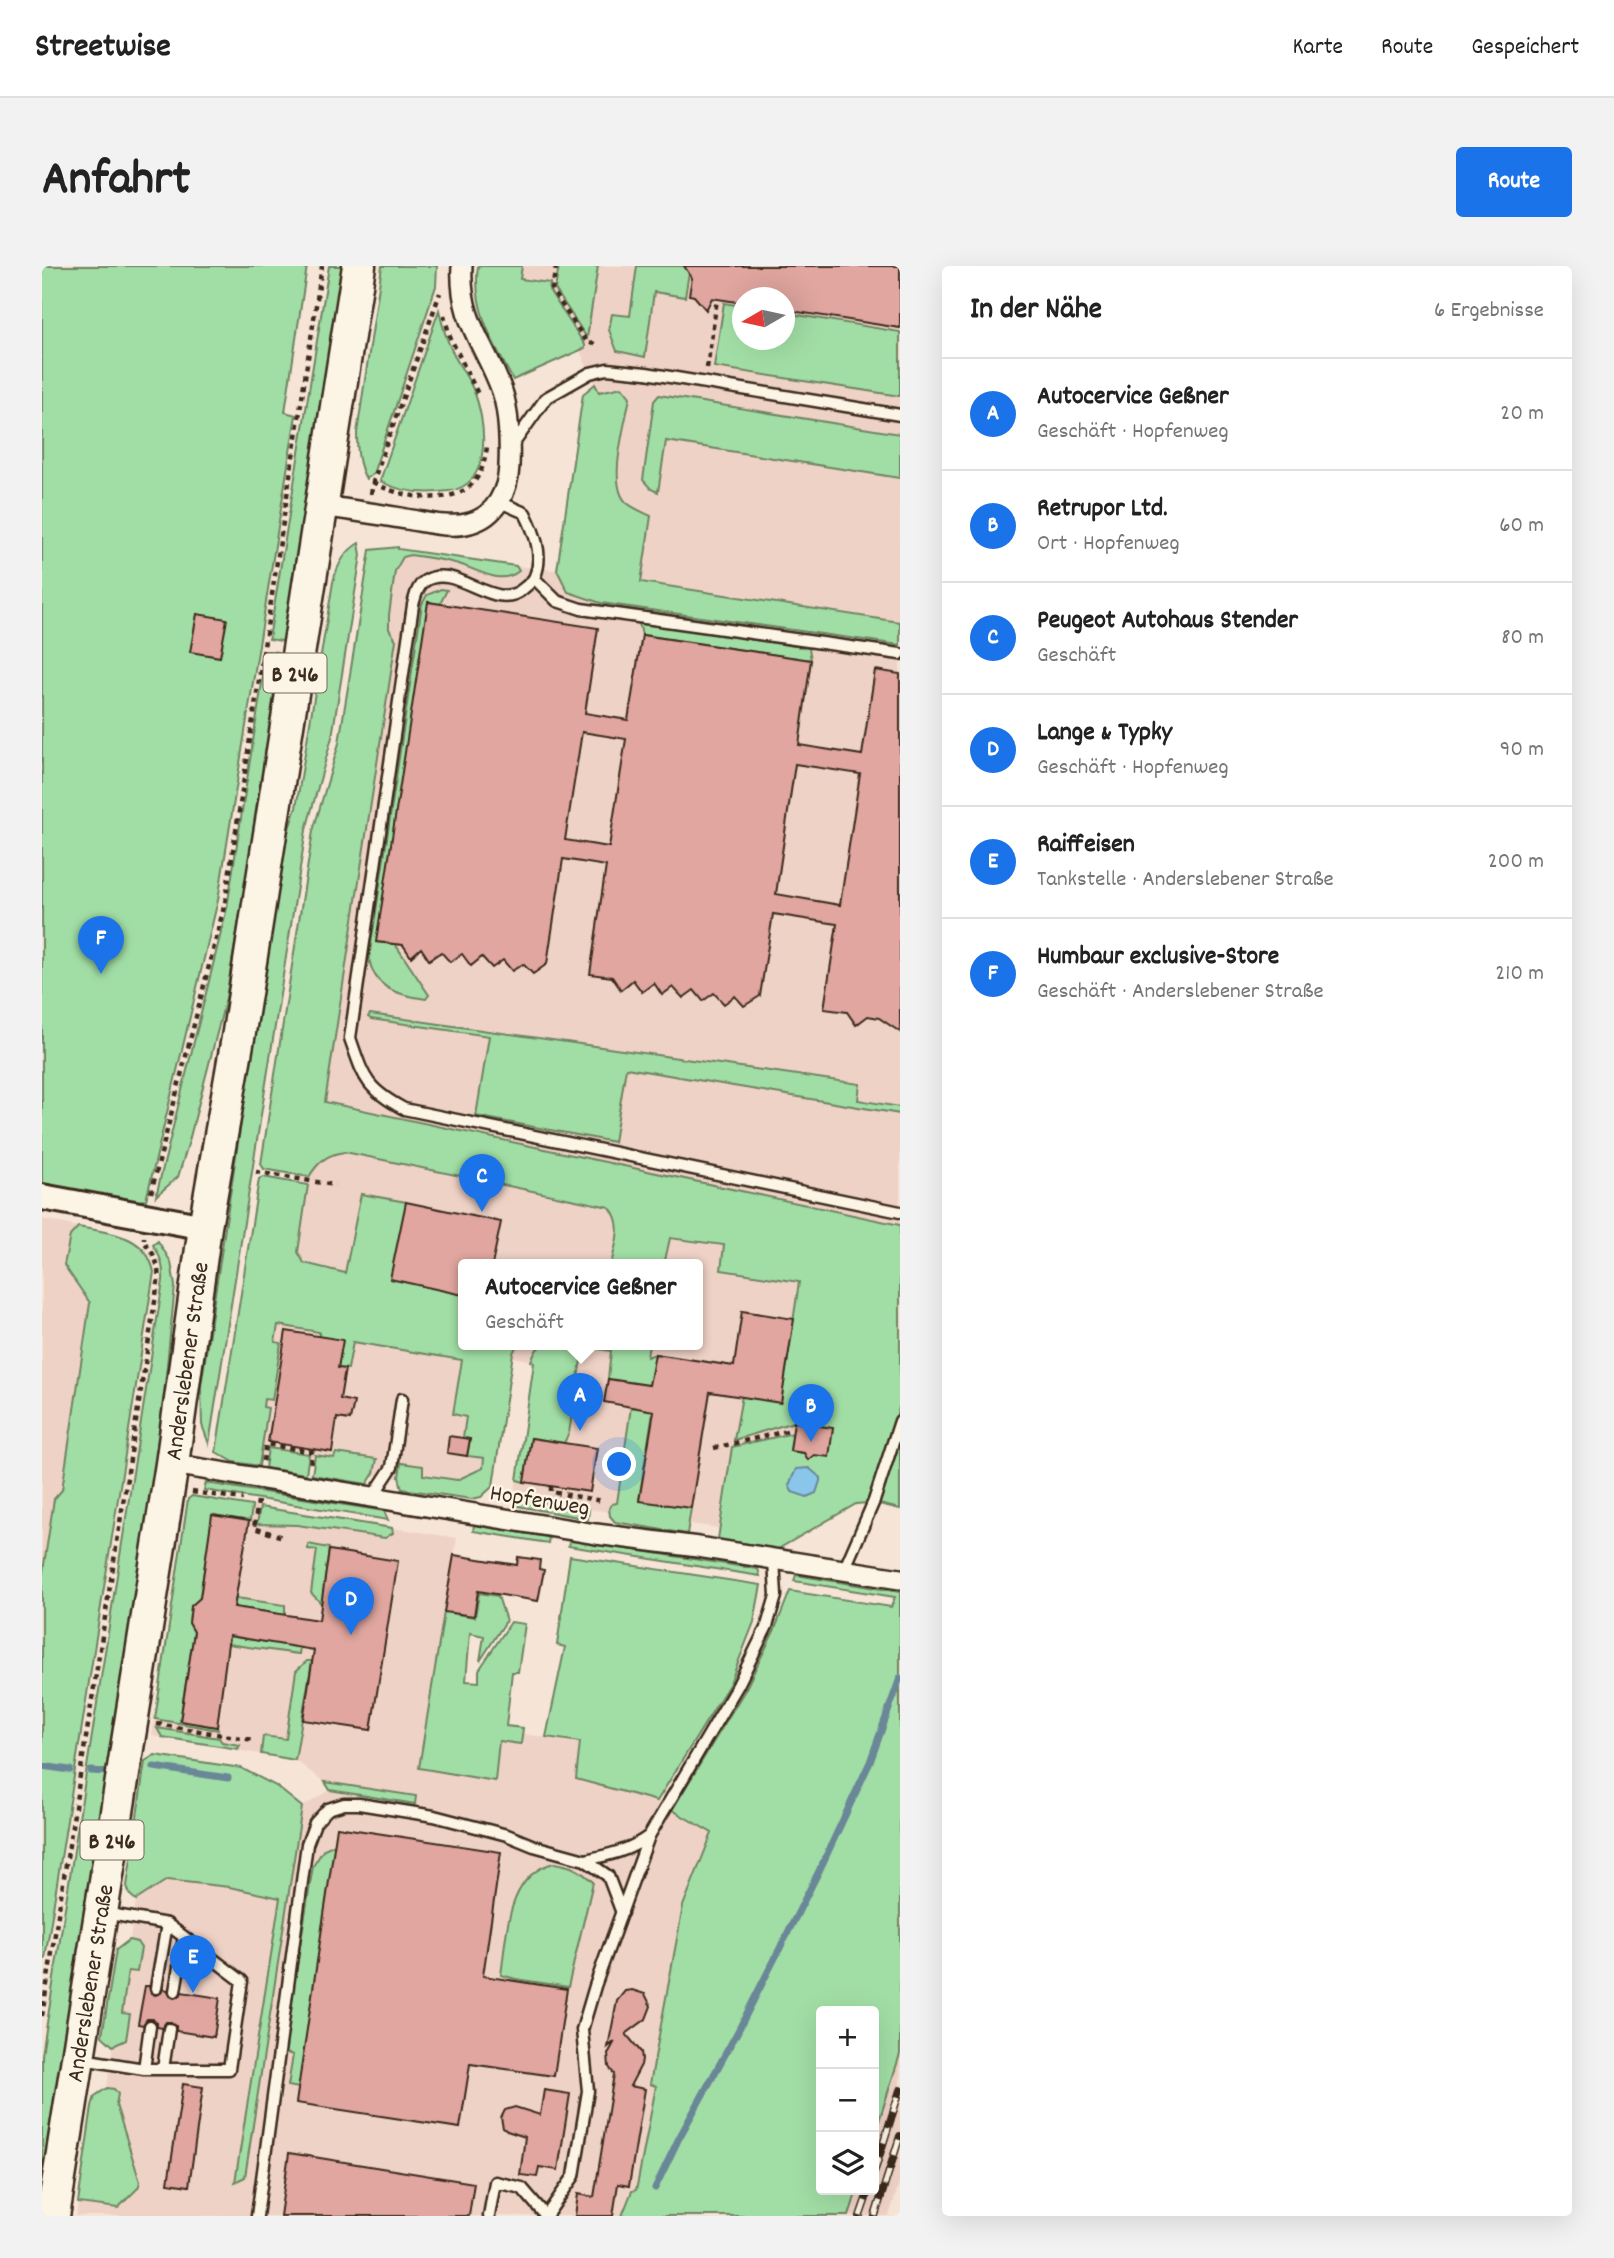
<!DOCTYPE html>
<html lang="de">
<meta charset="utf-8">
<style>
body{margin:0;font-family:Dekko,sans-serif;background:#f2f2f2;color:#222}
.controls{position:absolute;right:21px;bottom:21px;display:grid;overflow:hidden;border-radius:7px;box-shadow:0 7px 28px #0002}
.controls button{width:63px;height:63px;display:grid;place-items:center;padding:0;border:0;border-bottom:2px solid #e0e0e0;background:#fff;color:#222;font:35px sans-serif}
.compass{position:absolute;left:690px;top:21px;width:63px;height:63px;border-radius:50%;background:#fff;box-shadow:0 7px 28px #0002;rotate:261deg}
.you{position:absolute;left:578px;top:1199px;width:24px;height:24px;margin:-18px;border:5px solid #fff;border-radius:50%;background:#1a73e8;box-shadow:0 0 0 10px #1a73e833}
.badge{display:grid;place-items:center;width:46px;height:46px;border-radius:50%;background:#1a73e8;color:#fff;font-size:23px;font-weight:700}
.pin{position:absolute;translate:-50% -58px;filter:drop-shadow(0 2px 4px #0008)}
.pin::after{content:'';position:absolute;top:37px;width:24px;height:21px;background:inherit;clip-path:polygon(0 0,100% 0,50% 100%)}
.popup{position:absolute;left:416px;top:993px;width:245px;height:91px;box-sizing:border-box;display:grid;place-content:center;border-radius:7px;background:#fff;filter:drop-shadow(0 2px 5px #0005);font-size:23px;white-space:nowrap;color:#767676}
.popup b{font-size:26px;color:#222}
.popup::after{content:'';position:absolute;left:50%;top:100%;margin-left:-14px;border:14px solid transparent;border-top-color:#fff}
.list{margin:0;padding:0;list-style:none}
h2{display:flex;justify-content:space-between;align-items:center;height:91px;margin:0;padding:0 28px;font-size:30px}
h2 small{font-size:23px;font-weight:400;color:#767676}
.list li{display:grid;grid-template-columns:46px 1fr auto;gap:21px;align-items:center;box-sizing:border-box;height:112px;padding:0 28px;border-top:2px solid #e0e0e0}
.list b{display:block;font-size:26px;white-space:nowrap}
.list p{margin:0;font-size:23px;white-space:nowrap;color:#767676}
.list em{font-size:23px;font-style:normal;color:#767676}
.icon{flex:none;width:38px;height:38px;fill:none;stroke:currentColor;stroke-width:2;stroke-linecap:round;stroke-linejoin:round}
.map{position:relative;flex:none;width:858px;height:1950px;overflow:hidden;border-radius:7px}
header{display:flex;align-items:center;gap:42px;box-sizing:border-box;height:98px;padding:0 35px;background:#fff;border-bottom:2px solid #e0e0e0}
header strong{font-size:33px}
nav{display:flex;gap:38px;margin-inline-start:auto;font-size:24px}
.intro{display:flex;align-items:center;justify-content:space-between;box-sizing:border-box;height:168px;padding:0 42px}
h1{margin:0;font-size:49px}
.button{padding:18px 32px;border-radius:7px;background:#1a73e8;color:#fff;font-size:24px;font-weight:700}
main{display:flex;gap:42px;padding:0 42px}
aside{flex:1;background:#fff;border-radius:7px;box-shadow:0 7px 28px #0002}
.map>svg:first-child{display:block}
</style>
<header>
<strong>Streetwise</strong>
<nav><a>Karte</a><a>Route</a><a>Gespeichert</a></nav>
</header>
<div class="intro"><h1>Anfahrt</h1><a class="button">Route</a></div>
<main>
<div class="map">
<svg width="858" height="1950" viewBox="0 0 858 1950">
<rect width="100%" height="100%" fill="#f6e5d7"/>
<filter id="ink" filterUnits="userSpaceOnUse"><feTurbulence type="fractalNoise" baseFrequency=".0143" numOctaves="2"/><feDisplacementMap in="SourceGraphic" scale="14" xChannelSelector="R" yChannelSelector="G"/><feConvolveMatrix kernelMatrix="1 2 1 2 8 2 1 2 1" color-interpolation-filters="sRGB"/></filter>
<g filter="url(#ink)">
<path fill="#efd2c6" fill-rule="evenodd" d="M436 0H858V968L799 1127 737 1271 472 1232 492 1097 489 1095 460 1088 443 1206 413 1222 205 1188 235 1007 269 842 356 283 474 300 523 305 556 126 538 85 471 114 444 64 439 47 435 28ZM701 32H743V74H701ZM421 999H655V1079H421Z
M0 953 89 973 106 988 112 1006 36 1489 0 1482Z
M150 1230 415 1272 384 1455 453 1514 457 1475 479 1478 480 1468 538 1476 534 1513 615 1535 670 1567 641 1640 608 1818 614 1820 596 1915 594 1924 587 1931 580 1950H34L50 1840 53 1830 65 1821 94 1634 125 1614 187 1621 246 1633 260 1541 288 1524 282 1516 253 1494 110 1470 146 1233Z
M858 1788V1915L847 1950H807L815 1924H832V1871Z"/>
<path fill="#a1dea5" stroke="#6e8462" stroke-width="2" d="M0 0H265L243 146 254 149 176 634 104 934 89 936 0 919Z
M287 0H304L244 373 239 375 227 373Z
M340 0H395L394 20 331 208 324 213C316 198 315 184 315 167Z
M436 0H480L478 13 508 17 507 24 543 79V82L471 114C452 78 430 43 436 0Z
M517 0H556L545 72 513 23Z
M595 0H648L643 31 612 26 603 91 575 85 567 64 570 48 588 50Z
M682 37 700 40 701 74H743V47L858 66V130L672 101Z
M397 44C400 58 404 72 410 85 416 98 425 110 431 123 444 153 452 219 407 225 384 228 359 227 338 215Z
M553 118 557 126 580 121 588 131C584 156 565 217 584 236 590 242 601 246 609 250L599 316 858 356V379L559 337 526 326 515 304 541 128Z
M617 129 858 168V212L624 175 616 226 609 223 601 214 612 135Z
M317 277 319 289 290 471 264 564 167 1178 160 1159 159 1120 241 580 254 542 291 316C295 300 303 285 317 277Z
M356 281V283L474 300 477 305C457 321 434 302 413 297 398 293 383 291 368 289L361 291 353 305 347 349V363L354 374 283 836 858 959V1139L826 1237 814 1238 736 1283 676 1273 690 1181 751 1167 748 1185 762 1187 764 1190 770 1191 772 1189 752 1156 692 1174 700 1130 739 1136 757 1016 679 1004 682 979 628 972 622 999H569C573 979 583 957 567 941L303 886C285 888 276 896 267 911L222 903 219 898 271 565 297 477 328 284Z
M399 323 405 324 398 338 387 336 335 676 353 678 387 729 384 733C356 729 332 723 327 692L380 338 385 329Z
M597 357 767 382 769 394 600 369Z
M225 385 236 386 241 392 184 732 147 875 136 911 114 930 185 642Z
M328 748 818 818 816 834 858 841V848L584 802 572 876 434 850 447 770 329 753 326 751Z
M221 911 266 919 256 986 262 997 303 1007 319 928 364 936 421 1029V1079H475L471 1087 451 1220 439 1231 430 1233 360 1223 357 1211 359 1197 381 1200V1209L415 1214 441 1202 442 1192 425 1190 428 1173 421 1172 424 1151 411 1148 420 1094 311 1076 306 1103 296 1102 300 1075 277 1071V1066L236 1059 233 1076 239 1077 230 1134 222 1133 221 1141 226 1142 217 1200 192 1196 174 1186 217 913Z
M36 961C68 967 104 968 112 1006L3 1693H0V1312L12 1233 20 1224 48 1037 22 999 28 970Z
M116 975 129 996 133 1020 116 1188 0 1910V1789L121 1015C122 1001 119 991 111 979Z
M501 1079H534L540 1088 527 1167 522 1177 489 1172 482 1216 475 1214 492 1097 489 1095 495 1083Z
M536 1079H607L605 1091 613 1088 620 1089 597 1234 649 1242 645 1268 573 1256 568 1250 567 1242 570 1238 575 1237 589 1141 584 1140 588 1117 566 1113 569 1085Z
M858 1176V1243L837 1238Z
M226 1182 267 1188 264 1208 223 1202Z
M294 1187 335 1193 332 1207 325 1218 270 1209 273 1189 292 1192Z
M164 1217 342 1245 346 1254 162 1224Z
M150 1230 210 1240 208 1255 171 1249 138 1454 175 1461 176 1464 113 1453 146 1233Z
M472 1232 547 1243 546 1253 476 1240Z
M218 1241 350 1262 351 1267 343 1272 255 1259 215 1258Z
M432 1259 507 1271 506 1277 431 1265Z
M528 1274 716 1303 718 1310 526 1280Z
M266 1278 287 1282 280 1338 269 1327 275 1284 266 1283Z
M528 1290 719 1319 712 1356 688 1417 615 1535 534 1513 538 1476 504 1471 523 1381 515 1379Z
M754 1309 858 1326V1788L832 1871V1745H779V1924H815L807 1950H580L590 1925 594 1924 596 1915 614 1820 608 1818 641 1640 670 1567 630 1544 703 1424 733 1363 748 1325 849 1341 853 1331 752 1315Z
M437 1327 456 1330 464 1355 438 1395 442 1370 428 1367 424 1415 437 1416V1404L469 1356 483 1358 476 1406H470L464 1460 481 1462 479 1478 457 1475 453 1515 377 1502 402 1346 433 1351Z
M194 1332 243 1339V1349L192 1341Z
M187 1370 258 1381 257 1388 192 1379 186 1378Z
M265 1395H270L253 1494 219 1488 221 1470 244 1473 254 1405Z
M115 1462 177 1472 180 1476 198 1479 196 1483 120 1471Z
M113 1489 199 1502 234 1520 260 1541 203 1911 193 1916 238 1632 187 1621 125 1614 94 1634 88 1629 85 1620 103 1495Z
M283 1516 374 1530 373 1538 288 1524Z
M293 1578 257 1822 246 1820 251 1789 241 1786 271 1600 282 1583Z
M512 1597C529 1599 538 1604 551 1616L526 1721 474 1713 459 1709C465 1669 464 1609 512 1597Z
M87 1674 95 1676 99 1682 95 1706 86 1705 80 1747 88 1748 84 1774 71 1780 60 1770 74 1684Z
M65 1822 72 1823 76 1828 74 1839 98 1916 96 1922 76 1942 36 1937 50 1840 53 1830Z"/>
<path fill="#8ac5ea" stroke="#6a8798" stroke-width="2" d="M767 1202 779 1212 774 1227 765 1231 750 1226 747 1219 754 1203Z"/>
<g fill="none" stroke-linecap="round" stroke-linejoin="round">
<path stroke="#6a8798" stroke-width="7" d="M0 1500 28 1504
M112 1501 186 1512
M49 1505 63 1506
M613 1922 637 1872 696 1765 777 1605 828 1496 858 1412"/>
</g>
<path fill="#e0a69f" stroke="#3b2a1e" stroke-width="2" fill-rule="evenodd" d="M642 0H858V62L743 44V32H701V37L670 32 664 44 652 30 647 29 650 12Z
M386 336 556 362 543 447 586 454 600 369 769 394 757 479 820 489 833 404 858 408V766L837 752 826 750 814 759 805 746 782 743 795 658 731 648 718 730 702 740 693 730 682 738 672 727 661 735 652 724 641 732 631 721 620 729 612 717 600 726 591 714 579 724 570 711 548 708 564 600 521 593 505 698 491 708 481 698 470 705 461 694 450 702 440 691 429 700 420 688 408 696 399 686 387 694 379 682 369 691 361 679 334 676ZM540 466 584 473 567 581 523 574ZM753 498 818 508 798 639 734 628Z
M155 348 185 353 178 391 148 386Z
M364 936 459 956 450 999H421V1029L348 1013Z
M700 1045 752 1053 739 1137 668 1126 649 1242 597 1235 612 1145 562 1136 566 1113 607 1119 613 1088 692 1100Z
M244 1065 301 1074 296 1102 303 1103 298 1133 312 1136 308 1154 295 1152 290 1186 226 1176Z
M752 1156 791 1162 787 1191 772 1189 766 1194 762 1187 748 1185Z
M407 1170 428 1173 425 1190 405 1187Z
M489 1172 555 1182 548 1226 482 1216Z
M170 1249 207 1255 192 1341 277 1354 287 1284 356 1295 329 1464 261 1454 272 1384 187 1370 175 1461 138 1455 152 1366 147 1357 149 1340 158 1332Z
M412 1289 475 1299 476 1291 498 1294 497 1303 502 1304 496 1335 436 1325 432 1350 402 1346Z
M295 1561 459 1586 441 1710 525 1723 512 1810 428 1798 418 1862 254 1837Z
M103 1720H107L109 1727 113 1729 119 1727 121 1723 126 1724 128 1730 132 1732 138 1730 140 1726 178 1732 172 1771 134 1765V1760L129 1756H124L120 1762 115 1761V1757L110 1753H105L101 1759 96 1758Z
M590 1724 603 1728 609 1740 604 1753 584 1768 599 1786 600 1793 599 1799 588 1820 603 1823 587 1920 576 1918 571 1950H533L536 1928 552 1931 572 1808 567 1801 566 1788 573 1775 566 1781 575 1735 583 1725Z
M141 1818 161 1821 147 1920 126 1917Z
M502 1824 528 1828 516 1904 497 1901 495 1911 478 1909 483 1871 465 1865 461 1862 459 1852 463 1844 473 1841 498 1849Z
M247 1887 432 1917 427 1950H238Z"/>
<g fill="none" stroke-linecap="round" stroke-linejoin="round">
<g stroke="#3b2a1e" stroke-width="15">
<path id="service" d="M470 180 504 132 548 107 565 103 604 107 858 149
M458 236 483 247C492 265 502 289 493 310 491 315 487 318 482 322 453 349 414 295 383 315 375 320 373 331 371 339L308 772C322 812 323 822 362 843L858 946
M493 313 515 335 539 343 858 388
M331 1230 350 1201 360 1133
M802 1304 832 1235 858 1155
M543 1594C567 1589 587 1585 607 1570
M62 1647 125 1658 114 1722
M133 1725 142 1671
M40 1793 102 1803 108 1760
M102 1803H187L200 1715 125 1658
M121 1803 127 1763
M215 1950 265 1578 273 1557 286 1543 302 1538H317L392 1550 465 1569 492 1580 543 1594 566 1610 580 1647
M447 1950 453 1916 480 1922 504 1950
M504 1950 532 1910 546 1825 540 1764 553 1720 607 1570 696 1419 725 1360 734 1330 732 1293"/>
</g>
<g stroke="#3b2a1e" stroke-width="24">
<path id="minor" d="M279 240C308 244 336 248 364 253 384 256 408 263 428 257 454 250 466 225 467 200 468 179 467 145 460 125 443 77 417 56 420 0
M130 1198 554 1268 656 1281 858 1313"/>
</g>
<g stroke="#3b2a1e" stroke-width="30">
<path id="tertiary" d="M0 931 163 961"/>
</g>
<g stroke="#3b2a1e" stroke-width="37">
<path id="primary" d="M11 1950 130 1198 163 961 197 766 317 0"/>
</g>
<path stroke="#3b2a1e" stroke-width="4.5" stroke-dasharray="5 5" stroke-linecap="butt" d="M514 0 510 24 545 76 557 79
M402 49 408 71 436 128
M665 102 675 33
M331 216C355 231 410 241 431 217 440 207 443 194 445 181
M329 228 331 216 398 27
M214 906 293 919
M109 927 183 637 280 0
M672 1182 749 1164
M221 1195 224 1178 270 1186 268 1200
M509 1220V1226L560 1235
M150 1226 201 1233
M216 1235 212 1262 241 1271
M115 1458 211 1474
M0 1750 116 1016C118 1000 113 988 102 976V971"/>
<use href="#service" stroke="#fcf5e5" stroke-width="10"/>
<use href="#minor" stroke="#fcf5e5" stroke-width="19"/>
<use href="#tertiary" stroke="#fcf5e5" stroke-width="24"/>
<use href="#primary" stroke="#fcf5e5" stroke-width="32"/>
<g stroke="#3b2a1e" stroke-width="8">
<path id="rail" d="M832 1907 858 1824
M818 1950 827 1924
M833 1950 858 1870"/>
</g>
<use href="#rail" stroke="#fcf5e5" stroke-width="5" stroke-dasharray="16" stroke-linecap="butt"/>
</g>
</g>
<g text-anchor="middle" stroke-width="5" stroke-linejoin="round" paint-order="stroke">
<g fill="#fcf5e5" stroke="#75675a" stroke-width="2">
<rect x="221.5" y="387.5" width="63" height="39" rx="5"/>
<rect x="38.5" y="1554.5" width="63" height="39" rx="5"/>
</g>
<g font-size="23" font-weight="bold" fill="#3b2a1e">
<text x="253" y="415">B 246</text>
<text x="70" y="1582">B 246</text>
</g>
<g font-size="24" fill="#3b2a1e" stroke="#fcf5e5">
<text transform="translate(144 1095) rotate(-82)" y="8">Anderslebener Straße</text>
<text transform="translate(498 1233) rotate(9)" y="8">Hopfenweg</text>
<text transform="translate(47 1717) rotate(-81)" y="8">Anderslebener Straße</text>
</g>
</g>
</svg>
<div class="controls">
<button>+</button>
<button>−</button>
<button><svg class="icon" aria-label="layers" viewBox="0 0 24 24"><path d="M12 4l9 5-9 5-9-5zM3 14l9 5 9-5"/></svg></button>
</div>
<svg class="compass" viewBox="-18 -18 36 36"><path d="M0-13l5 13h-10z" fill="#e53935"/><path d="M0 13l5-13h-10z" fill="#767676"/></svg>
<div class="you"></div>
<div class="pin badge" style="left:538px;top:1165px">A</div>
<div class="popup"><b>Autocervice Geßner</b>Geschäft</div>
<div class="pin badge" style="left:769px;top:1176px">B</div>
<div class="pin badge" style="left:440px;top:946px">C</div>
<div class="pin badge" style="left:309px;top:1369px">D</div>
<div class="pin badge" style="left:151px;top:1727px">E</div>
<div class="pin badge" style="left:59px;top:708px">F</div>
</div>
<aside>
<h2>In der Nähe<small>6 Ergebnisse</small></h2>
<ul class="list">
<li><span class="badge">A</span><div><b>Autocervice Geßner</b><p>Geschäft · Hopfenweg</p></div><em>20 m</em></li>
<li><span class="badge">B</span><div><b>Retrupor Ltd.</b><p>Ort · Hopfenweg</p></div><em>60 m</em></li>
<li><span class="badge">C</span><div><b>Peugeot Autohaus Stender</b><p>Geschäft</p></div><em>80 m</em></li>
<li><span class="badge">D</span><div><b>Lange &amp; Typky</b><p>Geschäft · Hopfenweg</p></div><em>90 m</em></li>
<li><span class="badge">E</span><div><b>Raiffeisen</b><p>Tankstelle · Anderslebener Straße</p></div><em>200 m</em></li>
<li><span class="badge">F</span><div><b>Humbaur exclusive-Store</b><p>Geschäft · Anderslebener Straße</p></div><em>210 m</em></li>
</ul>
</aside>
</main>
